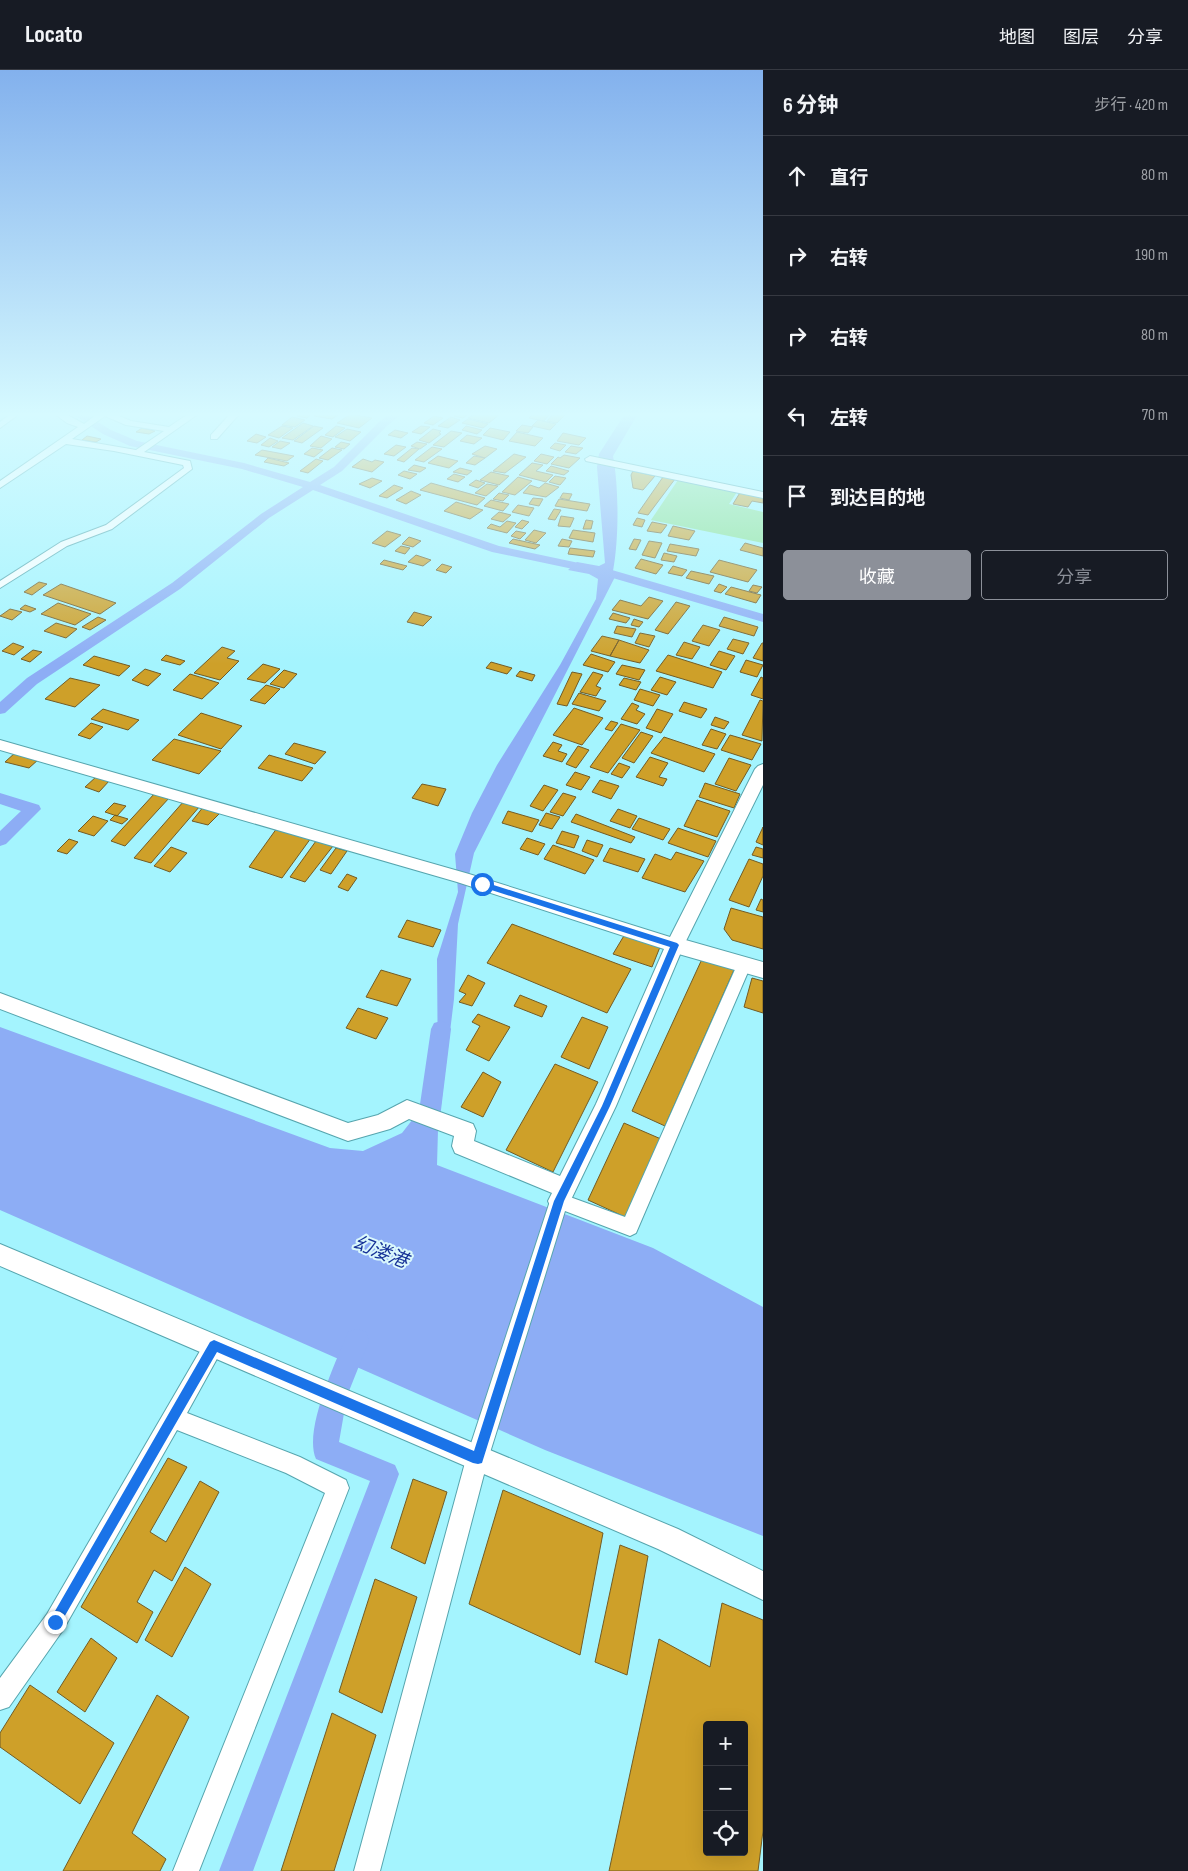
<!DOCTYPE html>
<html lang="zh">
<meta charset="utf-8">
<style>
body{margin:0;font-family:"Sofia Sans Condensed","Noto Sans SC",sans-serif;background:#242831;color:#f1f3f6}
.controls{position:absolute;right:15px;bottom:15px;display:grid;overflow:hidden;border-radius:5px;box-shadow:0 5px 20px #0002}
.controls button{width:45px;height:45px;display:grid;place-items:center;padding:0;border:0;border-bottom:1px solid #363941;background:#171b24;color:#f1f3f6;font:25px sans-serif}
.stop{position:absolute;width:15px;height:15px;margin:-11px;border:4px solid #1a73e8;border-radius:50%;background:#fff}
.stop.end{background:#1a73e8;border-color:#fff;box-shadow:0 1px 5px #0008}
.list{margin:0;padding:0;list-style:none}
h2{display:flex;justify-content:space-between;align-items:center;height:65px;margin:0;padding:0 20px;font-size:21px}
h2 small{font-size:16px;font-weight:400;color:#9ea1a6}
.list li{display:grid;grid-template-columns:32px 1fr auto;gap:15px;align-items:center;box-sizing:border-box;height:80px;padding:0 20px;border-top:1px solid #363941}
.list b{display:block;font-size:19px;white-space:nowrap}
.list em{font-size:16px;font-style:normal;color:#9ea1a6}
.actions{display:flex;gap:10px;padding:15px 20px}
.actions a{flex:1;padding:11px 0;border:1px solid #8c9099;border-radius:5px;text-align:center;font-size:18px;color:#8c9099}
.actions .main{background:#8c9099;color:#fff}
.icon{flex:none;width:28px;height:28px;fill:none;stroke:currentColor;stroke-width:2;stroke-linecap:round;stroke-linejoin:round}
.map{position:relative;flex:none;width:763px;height:1801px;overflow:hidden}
header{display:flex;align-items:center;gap:30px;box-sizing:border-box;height:70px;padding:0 25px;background:#171b24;border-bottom:1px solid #363941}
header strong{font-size:24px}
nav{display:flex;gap:28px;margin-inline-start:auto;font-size:18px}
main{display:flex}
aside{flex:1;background:#171b24}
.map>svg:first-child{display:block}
</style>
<header>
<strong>Locato</strong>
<nav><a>地图</a><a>图层</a><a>分享</a></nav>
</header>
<main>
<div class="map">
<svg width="763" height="1801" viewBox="0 0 763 1801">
<rect width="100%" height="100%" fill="#a4f4fe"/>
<path fill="#8be091" d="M678 410 737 422 729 434 763 442V473L651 450Z"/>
<path fill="#8dadf5" d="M626 342H639L613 386C619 418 619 469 613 501L617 503 474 783 458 854 454 929 438 1060 437 1095 653 1178 763 1237V1466L545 1380 0 1140V957L330 1078 363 1081 402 1063 438 1017 437 889 458 822 455 784 472 743 497 695 560 595 596 529 598 509 589 504 568 500 577 492 599 496 605 493 597 397 599 384Z"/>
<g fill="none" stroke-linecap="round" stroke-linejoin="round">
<path fill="#8dadf5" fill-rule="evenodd" d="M70 342H82L111 360 137 371 244 393 310 412 334 397 379 352 392 342H404L387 356 342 401 320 415 499 476 612 500 763 544V552L606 506 492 482 313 420 269 448 180 519 37 614 5 643 0 644V632L27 608 172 513 261 444 303 417 242 399 130 376 103 364Z
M0 723 39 735 41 739 6 774 0 776V761L21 741 0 734Z
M441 951 448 953 451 959 440 1048 436 1054 429 1057 422 1054 418 1048 431 959 434 953Z
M357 1259 366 1262 369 1271 347 1326 339 1372 395 1395 399 1404 253 1801H219L370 1411 316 1389C303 1360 336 1292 348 1262Z"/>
</g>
<path fill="#cea029" stroke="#735c25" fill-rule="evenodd" d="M302 342H314L307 348 297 346Z
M326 342 338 345 332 349 314 346 318 343Z
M458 342H471L463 348 454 346Z
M479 342H494L500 344 489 353 468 348Z
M535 342H551L544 351 529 348Z
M554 343 565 345 557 353 547 351Z
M351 344 372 348 359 358 337 353Z
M434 346 443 348 433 355 424 353Z
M292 347 305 350 295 357 282 355Z
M451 347 460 350 448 358 438 356Z
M468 349 488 354 483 358 462 353Z
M538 350 556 354 550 360 532 356Z
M303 353 313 356 293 370 282 368Z
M522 355 533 357 528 363 516 361Z
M282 356 293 358 279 368 268 365Z
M314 356 323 358 302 373 294 371Z
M336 356 345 358 333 367 325 365Z
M421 356 430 357 421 364 412 362Z
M466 356 482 360 477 364 462 360Z
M142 358 155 361 149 364 136 362Z
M490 358 510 362 503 370 483 365Z
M347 359 361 362 350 371 335 367Z
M433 359 441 361 439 363 441 364 429 373 419 370Z
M395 360 408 363 401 368 388 365Z
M451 361 462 363 444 377 433 375Z
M517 362 543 368 535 376 509 371Z
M563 363 586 368 579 375 557 371Z
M256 364 266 367 257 373 247 371Z
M467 365 482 368 474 374 460 371Z
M87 366 101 369 96 372 82 370Z
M321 366 332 369 321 378 310 376Z
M270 368 278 371 269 377 261 375Z
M280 371 290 373 281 379 272 377Z
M341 372 350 374 344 379 335 377Z
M417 372 427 374 420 379 411 376Z
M555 373 566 375 560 381 550 378Z
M396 375 406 377 394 386 384 384Z
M485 376 497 379 485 388 472 384Z
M571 376 583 378 576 384 565 382Z
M432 377 442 379 424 392 415 390Z
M312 378 323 380 314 387 304 384Z
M332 378 342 380 328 390 319 388Z
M412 378 419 379 404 392 397 390Z
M262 380 294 386 287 391 255 385Z
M514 384 526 387 505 403 493 401Z
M541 384 554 387 547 394 534 391Z
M564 385 580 388 569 398 551 394 558 387 560 388Z
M438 386 458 391 449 398 428 393Z
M474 386 485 388 475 395 466 393Z
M268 388 289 393 284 396 264 392Z
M316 389 323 391 308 403 300 401Z
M363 389 372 392 375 390 384 392 372 402 352 397Z
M532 393 543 395 536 401 553 405 546 412 519 405Z
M414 395 426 398 420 402 408 400Z
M551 396 569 401 564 405 546 401Z
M460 398 472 401 467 405 453 402Z
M404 401 417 404 410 409 398 405Z
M633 401 655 406 643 420 633 418 631 405Z
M491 402 509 406 499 415 480 410Z
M454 404 465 407 458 412 447 409Z
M555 406 566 408 560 415 549 412Z
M518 407 532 411 515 425 502 422Z
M663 407 675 409 648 445 638 443Z
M372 408 382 411 370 418 359 414Z
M476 410 485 413 478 418 469 415Z
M431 413 485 428 477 435 420 420Z
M545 413 559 417 546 427 523 423 530 415 539 418Z
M487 414 498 416 486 426 475 423Z
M394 415 403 418 387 428 379 426Z
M411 421 421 425 406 434 396 430Z
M741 421 763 426V433L752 431 748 437 733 434Z
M499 423 509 425 503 431 493 429Z
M563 423 572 424 569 430 560 428Z
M533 428 543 429 539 436 529 434Z
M559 429 590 434 587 441 555 436Z
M491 430 509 434 503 441 484 436Z
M456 432 483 440 470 449 444 441Z
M518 435 534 438 529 446 512 442Z
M554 439 561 440 555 450 548 449Z
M499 442 511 445 503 452 491 449Z
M561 446 574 448 570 457 558 456Z
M637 448 645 450 642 457 633 455Z
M522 450 529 452 522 459 515 457Z
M586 450 593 451 591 459H583Z
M507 451 516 453 507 463 487 458 491 454 500 457Z
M652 452 667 455 661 463 647 461Z
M673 456 695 461 689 470 668 466Z
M534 460 546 463 536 473 525 470Z
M573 460 595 463 593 472 569 468Z
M387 461 401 465 385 477 372 473Z
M516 461 526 463 520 469 511 466Z
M409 467 421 471 413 477 402 474Z
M513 469 540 475 535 479 509 473Z
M562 469 572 471 569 477 558 476Z
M634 469 641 470 636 480 629 479Z
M649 471 662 473 655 488 642 485Z
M745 473 763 478V486L740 480Z
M670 474 699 479 696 486 667 481Z
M401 476 410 478 405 484 395 481Z
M570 478 595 481 593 487 568 484Z
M664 483 677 486 674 492 661 490Z
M416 485 431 490 423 496 408 492Z
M641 489 663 495 656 504 635 498Z
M384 490 407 496 403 500 380 494Z
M719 490 757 500 748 512 710 502Z
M442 494 452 497 446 503 436 500Z
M673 496 687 500 682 506 668 503Z
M691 501 714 506 709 514 686 508Z
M39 512 47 514 32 525 24 522Z
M61 514 116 533 100 544 43 525Z
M719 514 727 517 721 523 714 521Z
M753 515 762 517 757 523 749 521Z
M731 517 761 525 756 533 725 524Z
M649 527 663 531 648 549 612 540 620 530 641 536Z
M676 532 690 536 668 564 655 560Z
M58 533 91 544 75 555 41 544Z
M25 535 36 539 30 542 20 539Z
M10 539 22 542 12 550 0 546Z
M414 542 432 547 423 556 407 552Z
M613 543 630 548 626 553 609 549Z
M98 547 106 550 90 560 82 557Z
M724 547 758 557 754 566 719 556Z
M634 549 643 552 639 557 631 555Z
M56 553 77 559 66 568 44 561Z
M703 555 720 560 709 576 692 571Z
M617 556 636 559 632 567 614 563Z
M640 563 655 566 649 577 635 573Z
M602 566 619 570 610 586 591 581Z
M733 569 749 573 743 584 727 579Z
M619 570 649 580 640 593 610 586Z
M684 572 700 577 692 589 676 585Z
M13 573 24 577 14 585 2 581Z
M762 573H763V591L753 588Z
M222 577 235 581 227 588 239 591 220 610 194 603Z
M33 580 42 582 30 592 21 589Z
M719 581 735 586 726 600 710 595Z
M591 584 615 592 608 602 583 595Z
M166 585 185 591 180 595 161 590Z
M668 585 722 602 713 618 656 601Z
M94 586 130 596 119 606 83 595Z
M746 590 763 595 757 607 740 602Z
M491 592 512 598 507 604 486 598Z
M263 594 280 599 265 613 247 609Z
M622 595 645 600 639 610 616 604Z
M145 599 161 604 148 616 132 610Z
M284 600 297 604 284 618 270 614Z
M520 601 535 605 532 611 516 606Z
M572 602 582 604 567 636 557 634Z
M593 602 603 605 596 616 601 618 596 626 580 622Z
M190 604 219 613 202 629 173 620Z
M660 607 676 612 667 625 651 620Z
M761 607 763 608V629L751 625Z
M70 608 100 615 75 637 45 629Z
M624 608 641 612 636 620 619 615Z
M266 615 280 619 265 634 250 630Z
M640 619 660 625 653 636 634 630Z
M579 623 606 631 599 641 572 634Z
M760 630 763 631 762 671 742 665Z
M684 632 707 639 701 648 679 641Z
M632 633 639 636 636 640 645 644 637 654 621 649Z
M574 638 603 648 582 675 553 665Z
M103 639 139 650 128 660 91 649Z
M657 639 673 644 661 663 646 658Z
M201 643 242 656 221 679 178 665Z
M715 647 729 652 724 659 711 655Z
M611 651 618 653 612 661 605 659Z
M91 653 103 657 90 669 78 665Z
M621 654 640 660 608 703 590 697Z
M711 659 726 664 717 679 702 675Z
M641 662 653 666 634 693 622 688Z
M730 665 761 674 752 690 721 680Z
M664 667 715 684 704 702 651 683Z
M174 669 221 681 199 704 152 690Z
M553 672 562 675 558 681 567 684 562 692 543 686Z
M294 673 326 682 315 694 285 684Z
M578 676 589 680 576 698 566 694Z
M16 682 39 689 29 698 5 692Z
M269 685 313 698 302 711 258 698Z
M650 687 668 693 659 707 667 709 663 716 636 707Z
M729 688 751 695 736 721 715 714Z
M619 693 630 697 622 708 611 704Z
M575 702 590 707 581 720 566 715Z
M97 706 110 710 99 722 85 717Z
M600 710 619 716 611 729 592 722Z
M705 713 740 724 734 738 699 727Z
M422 714 446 719 438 736 412 728Z
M544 715 558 720 543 741 530 736Z
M155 723 170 727 125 776 111 771Z
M563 723 576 727 563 746 550 742Z
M697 730 730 741 717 767 684 756Z
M184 731 200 736 151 793 134 788Z
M114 733 126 736 117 746 105 742Z
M204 736 221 742 208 755 192 751Z
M618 739 637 746 630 758 610 751Z
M508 741 539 750 532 762 502 753Z
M546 743 560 747 552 759 539 755Z
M576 744 635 767 631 773 571 752Z
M115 745 128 749 122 754 110 750Z
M93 746 108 751 94 766 78 761Z
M639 748 670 759 663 770 632 759Z
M763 757V775L756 772Z
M277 758 311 768 282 808 249 797Z
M678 758 716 771 708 787 668 773Z
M562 761 579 766 574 778 556 773Z
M527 768 545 774 538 785 520 779Z
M69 769 78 772 67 784 57 781Z
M587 770 603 775 597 787 582 781Z
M316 771 333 776 305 812 290 807Z
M553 775 594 790 585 804 544 789Z
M171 777 187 783 170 802 154 796Z
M756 777 763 779V788L752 785Z
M336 778 347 781 331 804 320 800Z
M610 778 645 789 638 802 603 791Z
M676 782 704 791 685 822 642 808 655 784 671 790Z
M749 789 763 794V806L749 837 729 830Z
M347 804 357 808 348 821 338 817Z
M761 829 763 830V842L756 840Z
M731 838 763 847V879L732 870 724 859Z
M407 850 441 860 433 877 398 867Z
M512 854 631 899 607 943 487 893Z
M625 864 660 877 652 897 613 884Z
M702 889 734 900 665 1056 632 1041Z
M381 900 411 909 397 936 366 927Z
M468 905 485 913 472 936 459 932 466 924 459 921Z
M752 908 763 911V943L744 937Z
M520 925 547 936 542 947 514 936Z
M358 938 388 948 376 969 346 958Z
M478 944 510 957 489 991 466 980 480 956 472 952Z
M582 947 608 957 589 999 561 987Z
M555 994 598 1012 553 1102 506 1080Z
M483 1002 501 1012 483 1047 461 1037Z
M624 1053 661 1069 625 1147 588 1130Z
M168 1388 187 1397 150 1462 166 1472 200 1411 219 1422 172 1511 154 1500 137 1532 153 1542 137 1573 81 1537Z
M413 1409 447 1422 425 1494 391 1478Z
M503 1420 603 1463 580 1585 469 1534Z
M620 1475 648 1486 627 1605 595 1592Z
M185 1497 211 1514 172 1587 145 1570Z
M375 1509 417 1527 382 1643 339 1622Z
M722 1533 763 1550V1761L758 1801H609L659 1569 710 1597ZM707 1655H744V1782H707Z
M91 1568 117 1588 85 1642 57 1622Z
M30 1615 114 1673 80 1734 0 1677V1663Z
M157 1625 189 1647 132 1763 166 1789 160 1801H63Z
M332 1643 376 1665 334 1801H281Z"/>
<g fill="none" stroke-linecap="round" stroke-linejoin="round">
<g stroke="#56a5ae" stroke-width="2">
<path id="minor" d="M13 342H22L0 358V352Z
M52 342H62L84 354 100 342H110L131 351 169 357 191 342H201L144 382 190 391 192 399 112 459 67 476 0 518V511L61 472 106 455 184 398 183 395 114 381 66 374 0 418V411L78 357 67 353ZM105 346 126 355 164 361 136 380 72 369Z
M232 342H241L217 369H211V365Z
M744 889 749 891 751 895 636 1163 630 1166 565 1141 488 1389 380 1801H354L466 1389 550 1131 553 1125 559 1123 625 1147 737 895 739 891Z
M214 1266 221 1269 224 1276 187 1343 300 1387 346 1410 349 1418 199 1801H173L325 1423 286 1403 177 1360 63 1560 9 1637 0 1640V1608L47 1544 207 1269Z"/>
</g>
<g stroke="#56a5ae" stroke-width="2">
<path id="tertiary" d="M590 386 763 422V428L586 391 585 389Z
M0 670 469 804 670 867 755 699 758 696 763 694V715L684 875 616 1036 567 1138 559 1141 551 1138 548 1131 552 1123 455 1083 452 1076 454 1066 409 1049 390 1059 348 1071 0 939V923L348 1053 378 1045 407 1030 473 1054 476 1061 474 1071 560 1106 596 1034 664 879 457 812 0 680Z
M0 1174 678 1459 763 1501V1530L658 1479 0 1196Z"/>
</g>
<g stroke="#56a5ae" stroke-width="2">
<path id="secondary" d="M675 867 763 892V908L668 881 665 875 668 869Z"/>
</g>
<use href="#minor" fill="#fff" fill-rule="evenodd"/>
<use href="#tertiary" fill="#fff" fill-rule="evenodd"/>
<use href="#secondary" fill="#fff" fill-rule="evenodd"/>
</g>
<linearGradient id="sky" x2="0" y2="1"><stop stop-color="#83b1ed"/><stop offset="0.58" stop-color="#d6faff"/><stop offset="1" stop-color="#d6faff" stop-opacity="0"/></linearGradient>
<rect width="763" height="594" fill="url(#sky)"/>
<path fill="#1a73e8" d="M479 812H484L677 873 679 875 610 1036 564 1131 482 1393 478 1394 473 1393 217 1282 59 1556 55 1558 51 1556 49 1552 51 1548 210 1272 214 1270 474 1381 554 1131 602 1036 670 877 479 816Z"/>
<g text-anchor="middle" stroke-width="4" stroke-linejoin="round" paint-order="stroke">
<g font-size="19" font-style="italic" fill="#173398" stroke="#daf8fc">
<text transform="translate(381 1181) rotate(21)" y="7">幻溇港</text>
</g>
</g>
</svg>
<div class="controls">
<button>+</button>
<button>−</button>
<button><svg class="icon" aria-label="locate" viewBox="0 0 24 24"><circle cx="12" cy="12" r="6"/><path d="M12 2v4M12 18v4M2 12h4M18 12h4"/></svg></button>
</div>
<div class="stop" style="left:482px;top:814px"></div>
<div class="stop end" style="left:55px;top:1552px"></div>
</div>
<aside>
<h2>6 分钟<small>步行 · 420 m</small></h2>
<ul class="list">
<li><svg class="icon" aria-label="ahead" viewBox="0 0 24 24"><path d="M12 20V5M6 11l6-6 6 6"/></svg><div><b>直行</b></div><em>80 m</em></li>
<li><svg class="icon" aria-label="right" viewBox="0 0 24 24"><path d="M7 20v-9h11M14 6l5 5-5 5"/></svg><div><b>右转</b></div><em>190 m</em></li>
<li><svg class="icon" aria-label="right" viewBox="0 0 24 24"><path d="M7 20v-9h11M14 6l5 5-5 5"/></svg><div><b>右转</b></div><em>80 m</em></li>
<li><svg class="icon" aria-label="left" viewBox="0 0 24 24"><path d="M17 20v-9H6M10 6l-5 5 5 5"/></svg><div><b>左转</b></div><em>70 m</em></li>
<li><svg class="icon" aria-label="arrive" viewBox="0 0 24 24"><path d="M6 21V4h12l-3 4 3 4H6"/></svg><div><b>到达目的地</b></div></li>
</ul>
<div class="actions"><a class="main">收藏</a><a>分享</a></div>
</aside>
</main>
